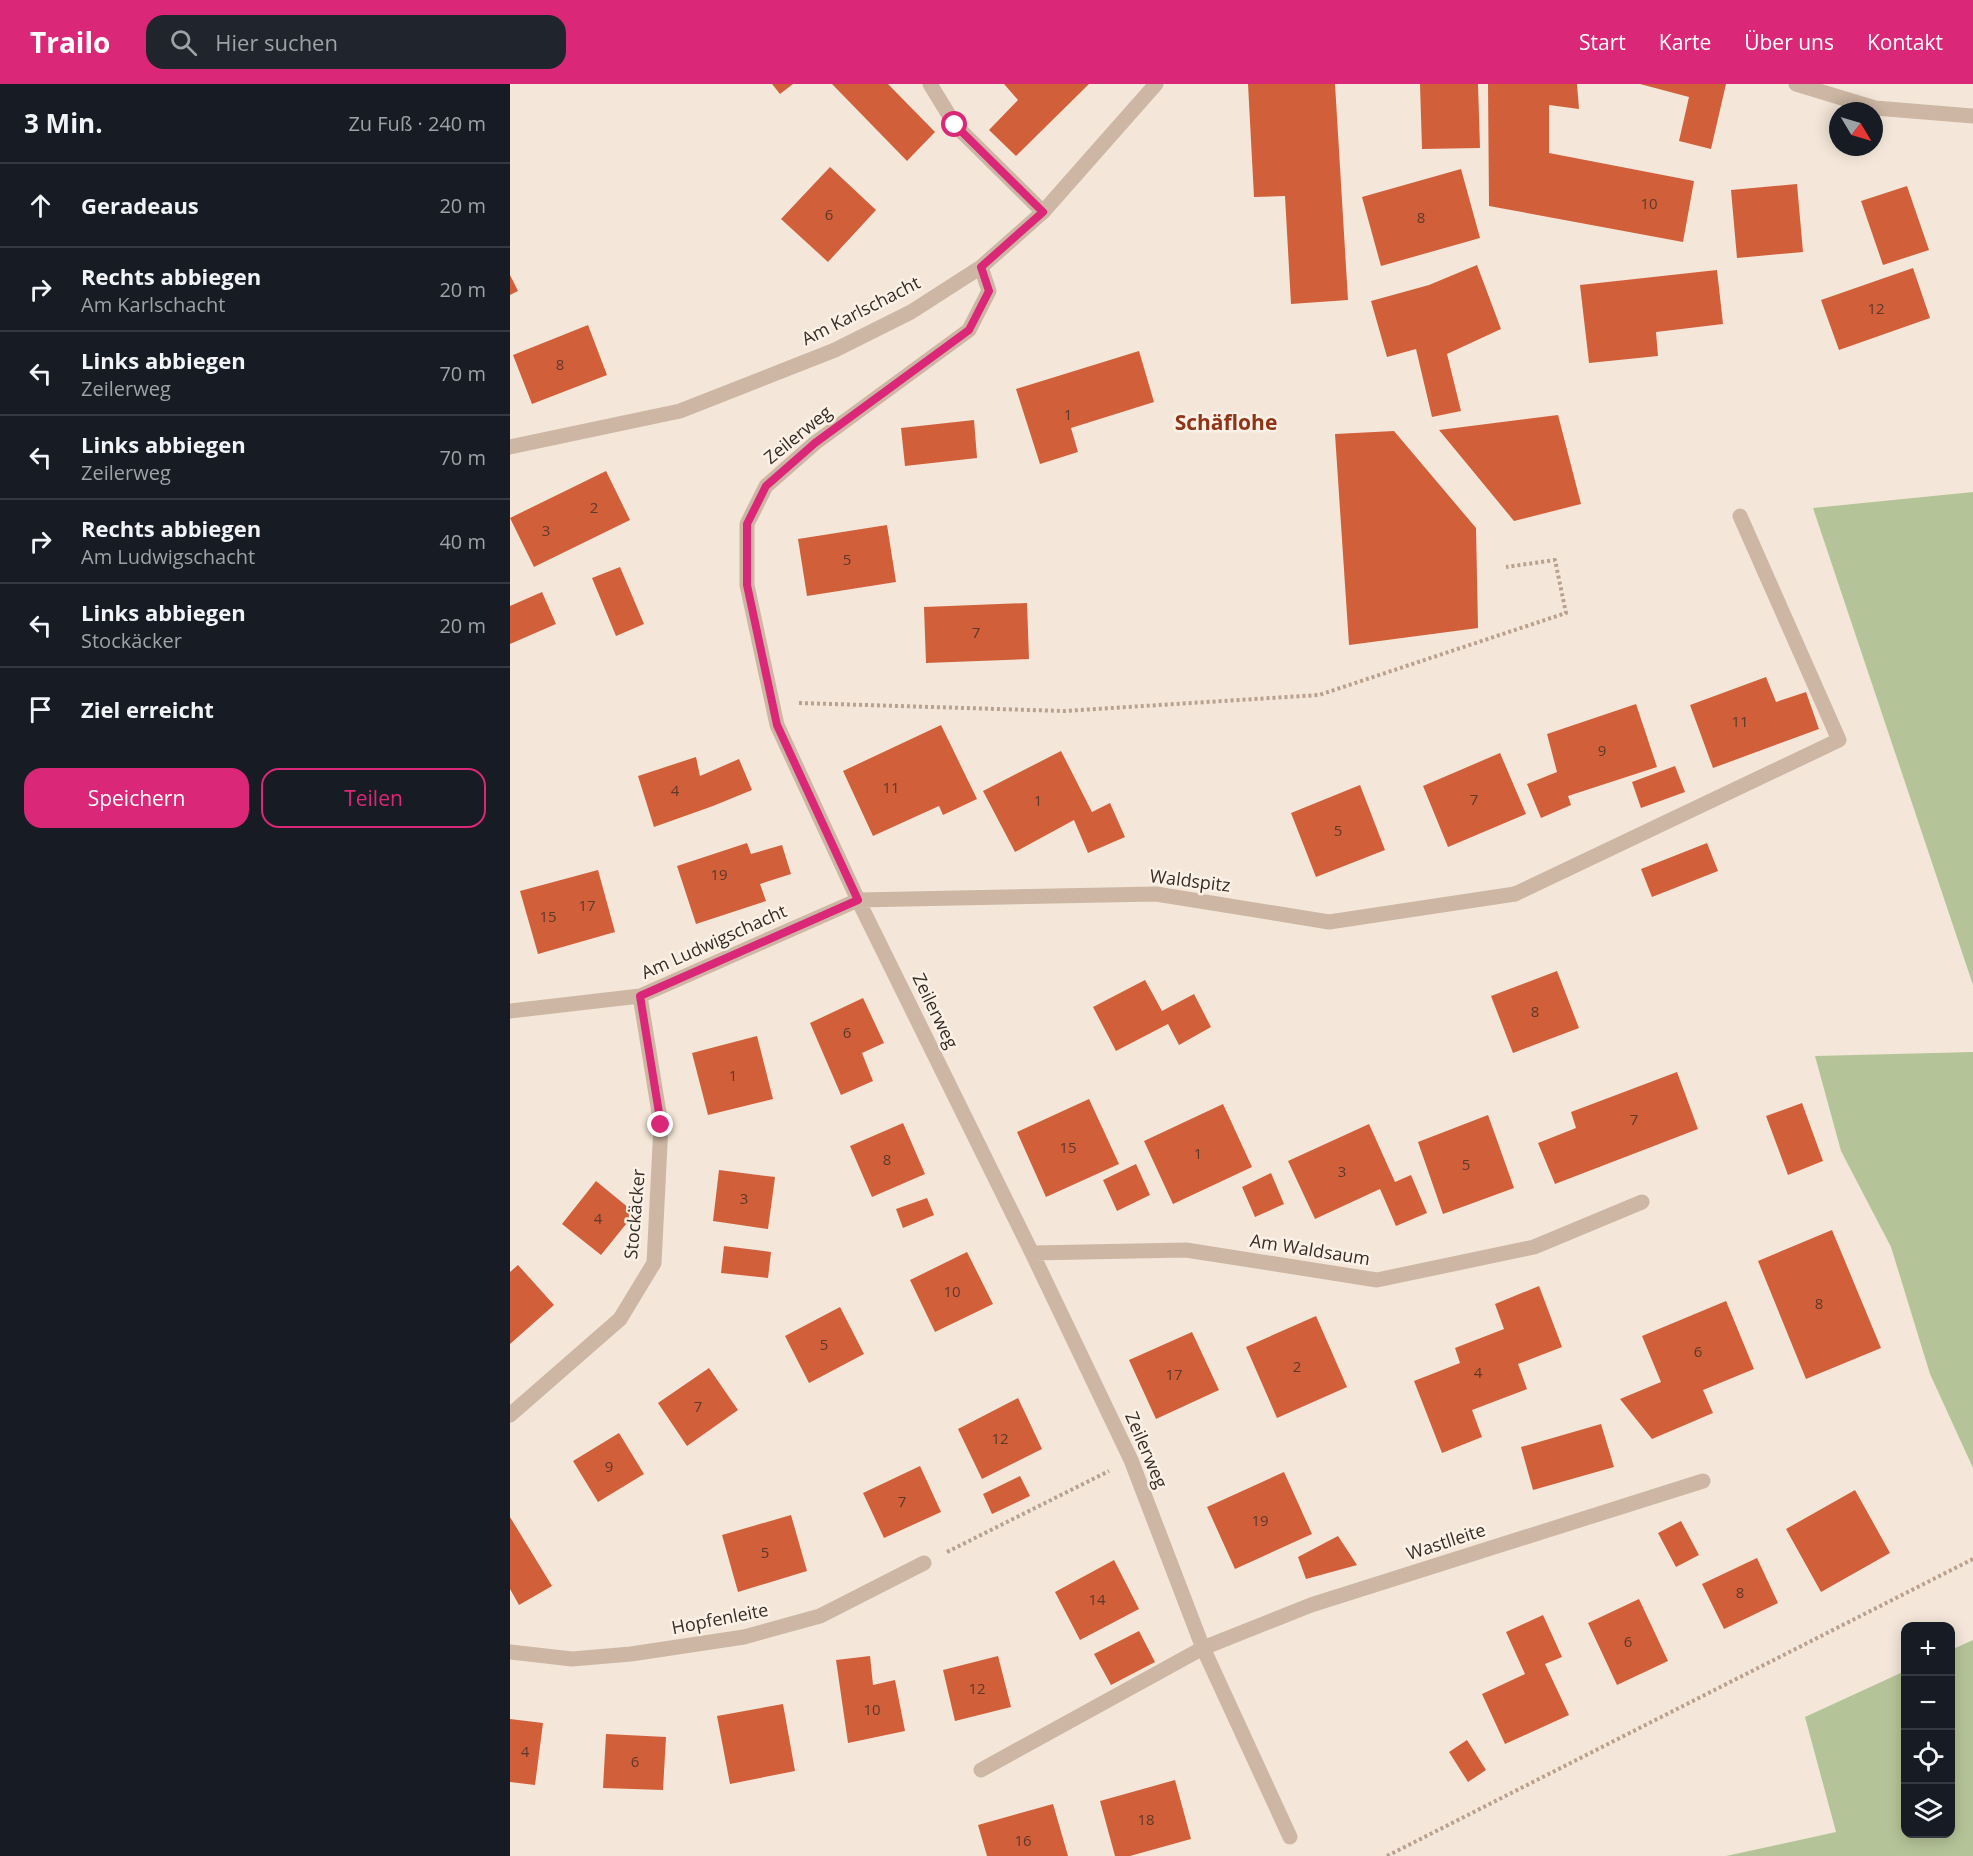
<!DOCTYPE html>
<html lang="de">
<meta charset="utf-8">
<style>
body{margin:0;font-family:"Open Sans",sans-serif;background:#20242c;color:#f1f3f6}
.controls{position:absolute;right:18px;bottom:18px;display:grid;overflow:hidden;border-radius:12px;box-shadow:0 3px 15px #0003}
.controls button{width:54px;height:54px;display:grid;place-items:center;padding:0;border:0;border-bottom:2px solid #363941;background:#171b24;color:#f1f3f6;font:30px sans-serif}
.compass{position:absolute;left:1319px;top:18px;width:54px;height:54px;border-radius:50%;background:#171b24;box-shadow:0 3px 15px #0003;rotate:128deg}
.stop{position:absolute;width:18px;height:18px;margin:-14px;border:4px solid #db2777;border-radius:50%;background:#fff}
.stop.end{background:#db2777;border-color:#fff;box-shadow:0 2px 6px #0008}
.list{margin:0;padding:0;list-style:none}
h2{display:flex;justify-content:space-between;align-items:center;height:78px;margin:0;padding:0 24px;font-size:26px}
h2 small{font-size:20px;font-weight:400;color:#9ea1a6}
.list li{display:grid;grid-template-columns:39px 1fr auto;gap:18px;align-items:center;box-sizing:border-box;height:84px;padding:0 24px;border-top:2px solid #363941}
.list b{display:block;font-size:22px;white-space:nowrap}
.list p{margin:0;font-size:20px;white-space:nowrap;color:#9ea1a6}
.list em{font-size:20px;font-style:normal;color:#9ea1a6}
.actions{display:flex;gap:12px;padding:18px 24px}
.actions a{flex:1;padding:14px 0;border:2px solid #db2777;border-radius:18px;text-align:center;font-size:21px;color:#db2777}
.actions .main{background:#db2777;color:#fff}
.icon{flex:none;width:33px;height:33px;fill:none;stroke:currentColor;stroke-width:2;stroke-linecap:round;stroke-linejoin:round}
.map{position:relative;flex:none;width:1463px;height:1772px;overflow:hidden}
header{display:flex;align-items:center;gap:36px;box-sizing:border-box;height:84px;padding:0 30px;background:#db2777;color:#fff}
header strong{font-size:28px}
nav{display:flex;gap:33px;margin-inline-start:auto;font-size:21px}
.search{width:420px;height:54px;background:#20242c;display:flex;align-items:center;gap:15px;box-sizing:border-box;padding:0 21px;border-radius:18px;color:#9ea1a6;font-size:22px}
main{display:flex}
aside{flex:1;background:#171b24}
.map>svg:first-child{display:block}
</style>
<header>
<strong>Trailo</strong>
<div class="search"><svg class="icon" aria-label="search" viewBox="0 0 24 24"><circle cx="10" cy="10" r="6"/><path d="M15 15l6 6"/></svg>Hier suchen</div>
<nav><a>Start</a><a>Karte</a><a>Über uns</a><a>Kontakt</a></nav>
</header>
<main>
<aside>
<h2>3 Min.<small>Zu Fuß · 240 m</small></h2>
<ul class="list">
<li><svg class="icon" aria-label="ahead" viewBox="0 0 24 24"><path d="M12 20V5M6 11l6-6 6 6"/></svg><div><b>Geradeaus</b></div><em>20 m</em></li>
<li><svg class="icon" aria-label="right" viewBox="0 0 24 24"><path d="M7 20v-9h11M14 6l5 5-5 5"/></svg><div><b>Rechts abbiegen</b><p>Am Karlschacht</p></div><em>20 m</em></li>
<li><svg class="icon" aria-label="left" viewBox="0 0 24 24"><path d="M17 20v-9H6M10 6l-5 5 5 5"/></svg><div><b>Links abbiegen</b><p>Zeilerweg</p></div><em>70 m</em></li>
<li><svg class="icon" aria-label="left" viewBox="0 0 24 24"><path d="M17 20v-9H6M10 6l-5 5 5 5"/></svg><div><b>Links abbiegen</b><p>Zeilerweg</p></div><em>70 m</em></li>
<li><svg class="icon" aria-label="right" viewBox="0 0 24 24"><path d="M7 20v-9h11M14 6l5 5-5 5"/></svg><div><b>Rechts abbiegen</b><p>Am Ludwigschacht</p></div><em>40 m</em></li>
<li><svg class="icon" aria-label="left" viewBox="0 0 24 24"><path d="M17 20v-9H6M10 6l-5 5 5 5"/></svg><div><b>Links abbiegen</b><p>Stockäcker</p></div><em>20 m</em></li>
<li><svg class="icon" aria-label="arrive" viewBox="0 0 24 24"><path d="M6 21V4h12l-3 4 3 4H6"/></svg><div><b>Ziel erreicht</b></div></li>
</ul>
<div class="actions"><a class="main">Speichern</a><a>Teilen</a></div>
</aside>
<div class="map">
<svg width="1463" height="1772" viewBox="0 0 1463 1772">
<rect width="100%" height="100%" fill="#f4e7d9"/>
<path fill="#b5c498" d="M1463 408V901L1303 424Z
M1463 968V1384L1420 1290 1381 1163 1331 1067 1305 972Z
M1463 1556V1772H1216L1326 1748 1295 1633 1395 1587 1396 1750H1440L1441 1566Z"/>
<path fill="#d15f3a" d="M262 0H283L270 10Z
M322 0H378L425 48 397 77Z
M494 0H579L506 72 479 46 508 16Z
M738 0H825L838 216 781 220 775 112 744 113Z
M910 0H968L970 64 912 65Z
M978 0H1067L1069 25 1039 21V69L1184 97 1173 158 979 122Z
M1130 0H1216L1201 65 1169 57 1179 13Z
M320 83 366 126 318 178 271 135Z
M951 85 970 154 871 182 852 113Z
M1287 100 1293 168 1227 174 1221 106Z
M1397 102 1419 166 1373 181 1351 117Z
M967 181 991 245 937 270 951 327 922 333 906 265 877 273 861 217 919 201Z
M1403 184 1420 234 1329 266 1311 216Z
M1207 186 1213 240 1146 248 1148 272 1079 279 1070 201Z
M0 191 8 207 0 211Z
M78 241 97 291 22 320 3 271Z
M629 267 644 318 561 344 568 368 530 380 506 305Z
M1048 331 1071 420 1004 437 929 346Z
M464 336 467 374 395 382 391 344Z
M884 347 966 444 968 544 839 561 825 350Z
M96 387 120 436 24 483 0 434Z
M377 441 386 498 297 512 288 455Z
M110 483 134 540 106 552 82 494Z
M32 508 46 540 0 560V522Z
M517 519 519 575 416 579 414 523Z
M1256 593 1266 618 1296 608 1309 645 1203 684 1180 621Z
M1126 620 1147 683 1058 712 1061 721 1031 734 1017 700 1047 688 1037 650Z
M431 641 467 715 433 731 429 722 363 752 333 687Z
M551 667 582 728 600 719 615 753 578 769 564 736 505 768 473 707Z
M990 669 1016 730 938 763 913 702Z
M186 673 190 692 229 675 242 706 203 722 144 743 128 692Z
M1165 682 1175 708 1131 724 1122 698Z
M850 701 875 766 806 793 781 729Z
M237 759 241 770 272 761 281 790 250 800 256 817 186 840 167 782Z
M1197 759 1208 787 1142 813 1131 785Z
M88 786 105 848 28 870 10 807Z
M1047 887 1069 944 1003 969 981 912Z
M635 896 652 927 684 910 701 943 669 961 658 940 606 967 583 923Z
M353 914 374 959 352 969 363 997 331 1011 300 939Z
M247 952 263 1015 198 1031 182 969Z
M1167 988 1188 1045 1045 1100 1028 1059 1066 1044 1061 1028Z
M579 1015 609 1080 536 1113 507 1048Z
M1292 1019 1313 1077 1278 1091 1256 1032Z
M713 1020 742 1083 663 1120 634 1057Z
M978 1031 1004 1104 933 1130 908 1058Z
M393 1039 415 1090 362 1113 340 1062Z
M859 1040 885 1098 901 1091 917 1129 886 1142 870 1105 805 1135 778 1077Z
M626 1080 640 1111 607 1127 593 1096Z
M209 1086 265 1093 258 1145 203 1137Z
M761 1089 774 1120 745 1133 732 1103Z
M86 1097 125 1129 91 1171 52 1140Z
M417 1114 424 1131 393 1144 386 1125Z
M1322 1146 1371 1264 1296 1295 1248 1177Z
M214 1162 261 1168 258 1194 211 1189Z
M457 1168 483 1220 425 1248 400 1196Z
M8 1181 44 1221 0 1260V1188Z
M1029 1202 1052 1263 1008 1280 1017 1305 962 1326 972 1353 932 1369 904 1297 950 1279 945 1264 994 1245 985 1220Z
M1216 1217 1244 1285 1193 1306 1203 1329 1142 1355 1110 1315 1151 1298 1132 1252Z
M330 1223 354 1270 299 1299 275 1252Z
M806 1232 837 1303 767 1334 736 1263Z
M682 1248 709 1306 646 1335 619 1276Z
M199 1284 228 1326 177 1362 148 1319Z
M508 1314 532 1365 472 1395 448 1345Z
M1091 1340 1104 1383 1023 1406 1011 1363Z
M109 1349 134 1390 88 1418 63 1377Z
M410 1382 431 1428 374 1454 353 1409Z
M774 1388 802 1450 725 1485 697 1423Z
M510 1392 520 1412 482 1430 473 1410Z
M1345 1406 1380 1469 1311 1508 1276 1445Z
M281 1431 297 1487 228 1508 212 1451Z
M0 1433 42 1502 9 1521 0 1505Z
M1171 1437 1189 1471 1166 1483 1148 1449Z
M828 1452 847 1481 796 1495 788 1473Z
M1247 1474 1268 1519 1214 1545 1192 1500Z
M604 1476 629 1525 570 1556 545 1508Z
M1129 1515 1158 1577 1107 1601 1078 1539Z
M1033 1531 1052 1573 1035 1580 1059 1631 995 1660 972 1610 1015 1590 996 1548Z
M629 1547 645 1578 601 1601 584 1570Z
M360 1572 363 1601 385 1596 395 1647 338 1659 326 1576Z
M488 1572 501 1623 445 1637 433 1586Z
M273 1620 285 1687 220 1700 207 1632Z
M0 1635 33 1639 25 1701 0 1698Z
M96 1650 156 1653 153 1706 93 1704Z
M957 1656 976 1686 958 1698 939 1668Z
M665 1696 681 1755 620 1772H605L590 1717Z
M543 1720 558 1772H477L468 1741Z"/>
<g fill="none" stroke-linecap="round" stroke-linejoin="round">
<path stroke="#b9a18e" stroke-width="4" stroke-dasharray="3 3" stroke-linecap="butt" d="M289 619 554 627 809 611 1056 529 1045 476 996 483
M437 1468 599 1387
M877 1772 1463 1475"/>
<path stroke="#cdb7a4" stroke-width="15" d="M420 0 445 41 533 128
M1005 810 1329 656 1230 432
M471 1686 693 1564"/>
<path stroke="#cdb7a4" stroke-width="15" d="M471 183 479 207 459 246 305 359 256 402 237 440V501L267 641 348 816 522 1169 621 1376 693 1564 780 1753
M0 363 170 327 325 266 401 228 471 183 533 128 646 0
M0 927 130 912 348 816 646 810 819 838 1005 810
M522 1169 676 1166 867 1196 1024 1163 1132 1118
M0 1331 110 1235 144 1179 151 1041 130 912
M693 1564 801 1521 1193 1397
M0 1568 62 1575 121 1570 234 1553 310 1532 414 1479"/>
<path stroke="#cdb7a4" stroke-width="15" d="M1286 0 1365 24 1463 32"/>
</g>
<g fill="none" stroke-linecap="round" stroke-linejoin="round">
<path stroke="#db2777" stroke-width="8" d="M151 1041 130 912 348 816 267 641 237 501V440L256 402 305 359 459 246 479 207 471 183 533 128 445 41"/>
</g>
<g text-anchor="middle" stroke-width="5" stroke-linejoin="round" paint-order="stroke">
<g font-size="15" fill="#5e392b">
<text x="1139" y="125">10</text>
<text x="319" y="136">6</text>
<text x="911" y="139">8</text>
<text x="1366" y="230">12</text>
<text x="50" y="286">8</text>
<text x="558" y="336">1</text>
<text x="84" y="429">2</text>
<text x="36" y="452">3</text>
<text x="337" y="481">5</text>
<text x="466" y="554">7</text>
<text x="1230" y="643">11</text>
<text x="1092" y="672">9</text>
<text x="381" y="709">11</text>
<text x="165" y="712">4</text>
<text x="964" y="721">7</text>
<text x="528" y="722">1</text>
<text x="828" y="752">5</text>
<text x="209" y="796">19</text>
<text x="77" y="827">17</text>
<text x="38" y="838">15</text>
<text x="1025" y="933">8</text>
<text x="337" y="954">6</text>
<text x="223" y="997">1</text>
<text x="1124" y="1041">7</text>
<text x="558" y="1069">15</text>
<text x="688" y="1075">1</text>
<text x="377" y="1081">8</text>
<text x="956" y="1086">5</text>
<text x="832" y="1093">3</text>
<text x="234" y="1120">3</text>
<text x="88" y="1140">4</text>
<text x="442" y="1213">10</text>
<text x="1309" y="1225">8</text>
<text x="314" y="1266">5</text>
<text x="1188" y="1273">6</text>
<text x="787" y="1288">2</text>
<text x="968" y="1294">4</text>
<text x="664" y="1296">17</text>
<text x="188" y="1328">7</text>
<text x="490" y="1360">12</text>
<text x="99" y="1388">9</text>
<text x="392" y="1423">7</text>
<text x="750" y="1442">19</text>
<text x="255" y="1474">5</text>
<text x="1230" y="1514">8</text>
<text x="587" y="1521">14</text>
<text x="1118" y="1563">6</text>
<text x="467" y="1610">12</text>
<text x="362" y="1631">10</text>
<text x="15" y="1673">4</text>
<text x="125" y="1683">6</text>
<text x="636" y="1741">18</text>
<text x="513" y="1762">16</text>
</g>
<g font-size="18" fill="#382c26" stroke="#fbf1e6">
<text transform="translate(351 227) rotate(-27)" y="6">Am Karlschacht</text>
<text transform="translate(288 351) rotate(-39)" y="6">Zeilerweg</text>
<text transform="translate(680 797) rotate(7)" y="6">Waldspitz</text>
<text transform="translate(204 858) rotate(-24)" y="6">Am Ludwigschacht</text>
<text transform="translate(425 927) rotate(64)" y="6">Zeilerweg</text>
<text transform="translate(125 1130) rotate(-85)" y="6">Stockäcker</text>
<text transform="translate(800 1166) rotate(9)" y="6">Am Waldsaum</text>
<text transform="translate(636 1366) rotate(67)" y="6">Zeilerweg</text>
<text transform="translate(936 1458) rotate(-18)" y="6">Wastlleite</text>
<text transform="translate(210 1535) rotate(-11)" y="6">Hopfenleite</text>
</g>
<g font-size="21" font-weight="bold" fill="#8e3518" stroke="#fbf1e6">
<text x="716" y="346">Schäflohe</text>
</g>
</g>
</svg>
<div class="controls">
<button>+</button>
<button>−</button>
<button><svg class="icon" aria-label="locate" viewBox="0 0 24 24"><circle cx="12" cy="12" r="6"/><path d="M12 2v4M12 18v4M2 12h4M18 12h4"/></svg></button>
<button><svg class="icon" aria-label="layers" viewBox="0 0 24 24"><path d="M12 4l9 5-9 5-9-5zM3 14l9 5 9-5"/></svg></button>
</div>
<svg class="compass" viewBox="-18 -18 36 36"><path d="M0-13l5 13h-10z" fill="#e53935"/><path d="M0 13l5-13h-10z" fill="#9ea1a6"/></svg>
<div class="stop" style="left:445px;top:41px"></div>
<div class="stop end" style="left:151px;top:1041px"></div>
</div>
</main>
